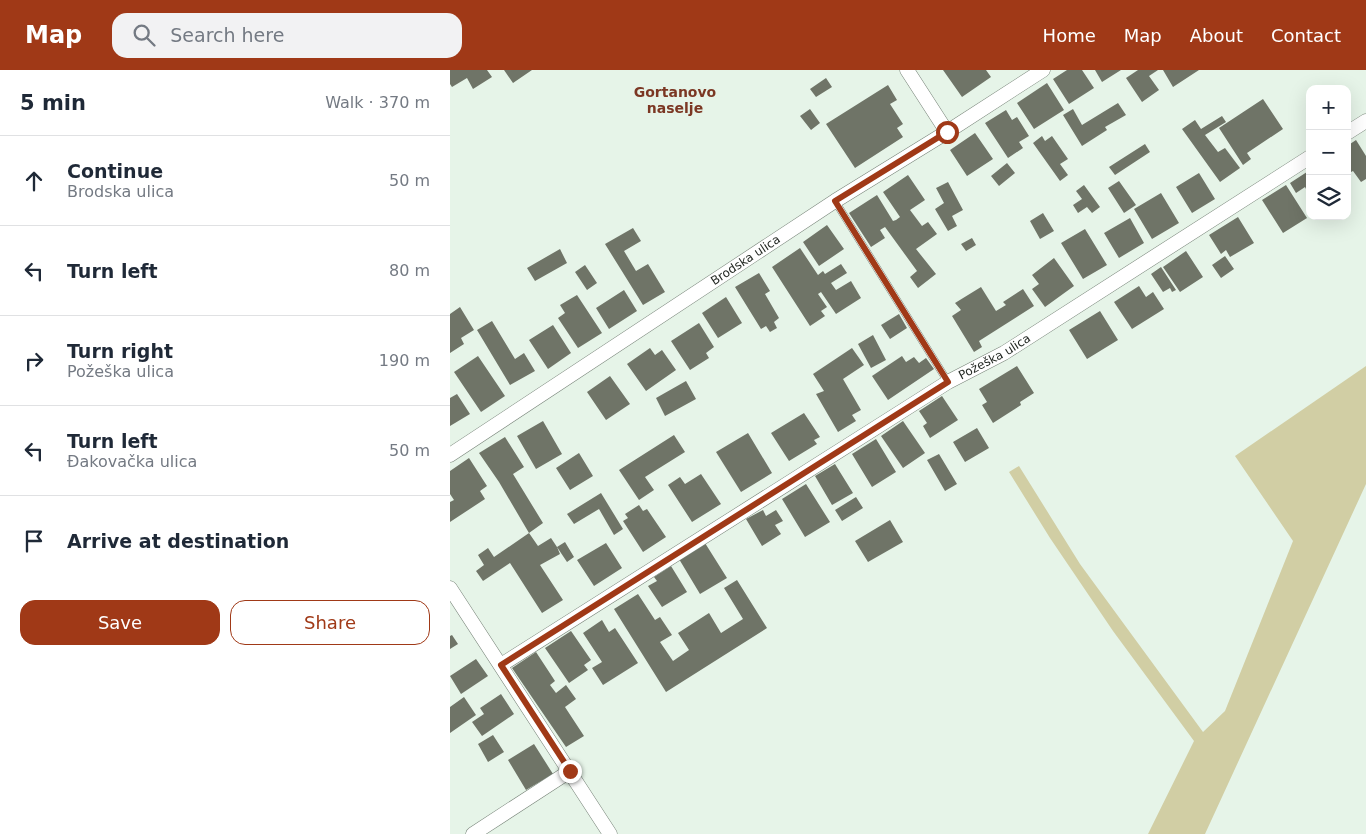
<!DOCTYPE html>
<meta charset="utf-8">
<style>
body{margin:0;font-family:"DejaVu Sans",sans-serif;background:#f2f2f3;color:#1f2937}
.controls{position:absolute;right:15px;top:15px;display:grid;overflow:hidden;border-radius:10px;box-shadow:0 5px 20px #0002}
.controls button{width:45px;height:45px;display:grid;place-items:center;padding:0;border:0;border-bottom:1px solid #e0e1e3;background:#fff;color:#1f2937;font:25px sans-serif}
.stop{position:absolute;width:15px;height:15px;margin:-11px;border:4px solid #a03917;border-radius:50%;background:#fff}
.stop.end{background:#a03917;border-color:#fff;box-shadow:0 1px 5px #0008}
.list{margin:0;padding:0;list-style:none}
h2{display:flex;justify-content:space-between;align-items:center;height:65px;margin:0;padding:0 20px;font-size:21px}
h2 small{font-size:16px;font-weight:400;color:#747a83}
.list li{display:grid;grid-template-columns:32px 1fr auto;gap:15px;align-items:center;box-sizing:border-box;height:90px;padding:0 20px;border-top:1px solid #e0e1e3}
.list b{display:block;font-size:19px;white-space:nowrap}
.list p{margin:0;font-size:16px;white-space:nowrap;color:#747a83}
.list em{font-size:16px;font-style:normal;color:#747a83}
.actions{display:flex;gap:10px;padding:15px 20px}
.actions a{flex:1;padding:11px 0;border:1px solid #a03917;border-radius:15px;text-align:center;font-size:18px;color:#a03917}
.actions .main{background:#a03917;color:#fff}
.icon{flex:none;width:28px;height:28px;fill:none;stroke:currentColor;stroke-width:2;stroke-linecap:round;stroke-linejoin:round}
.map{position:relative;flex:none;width:916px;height:764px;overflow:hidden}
header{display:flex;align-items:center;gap:30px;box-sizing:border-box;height:70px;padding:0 25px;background:#a03917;color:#fff}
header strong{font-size:24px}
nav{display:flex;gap:28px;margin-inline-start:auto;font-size:18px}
.search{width:350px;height:45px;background:#f2f2f3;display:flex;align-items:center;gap:12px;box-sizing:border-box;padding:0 18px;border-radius:15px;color:#747a83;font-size:19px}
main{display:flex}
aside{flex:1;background:#fff}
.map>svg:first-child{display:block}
</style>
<header>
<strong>Map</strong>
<div class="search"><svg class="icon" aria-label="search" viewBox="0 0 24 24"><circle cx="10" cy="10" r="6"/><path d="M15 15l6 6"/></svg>Search here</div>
<nav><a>Home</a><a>Map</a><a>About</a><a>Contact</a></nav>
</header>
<main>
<aside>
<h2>5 min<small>Walk · 370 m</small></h2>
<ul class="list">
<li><svg class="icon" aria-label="ahead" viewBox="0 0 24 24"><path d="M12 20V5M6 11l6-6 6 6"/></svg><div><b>Continue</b><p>Brodska ulica</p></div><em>50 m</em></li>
<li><svg class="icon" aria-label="left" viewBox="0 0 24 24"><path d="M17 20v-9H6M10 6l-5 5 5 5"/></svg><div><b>Turn left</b></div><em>80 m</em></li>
<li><svg class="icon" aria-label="right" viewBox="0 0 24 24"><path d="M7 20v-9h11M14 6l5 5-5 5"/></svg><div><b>Turn right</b><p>Požeška ulica</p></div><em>190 m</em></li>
<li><svg class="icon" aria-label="left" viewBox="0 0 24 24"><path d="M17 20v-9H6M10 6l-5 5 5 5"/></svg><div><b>Turn left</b><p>Đakovačka ulica</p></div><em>50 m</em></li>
<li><svg class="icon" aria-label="arrive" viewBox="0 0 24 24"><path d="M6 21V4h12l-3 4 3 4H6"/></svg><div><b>Arrive at destination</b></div></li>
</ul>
<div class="actions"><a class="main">Save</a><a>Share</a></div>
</aside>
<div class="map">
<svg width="916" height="764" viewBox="0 0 916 764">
<rect width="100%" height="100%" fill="#e6f4e8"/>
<path fill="#d1cea4" d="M916 296V414L755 764H698L744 671 663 561 600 468 559 402 569 396 630 494 753 662 775 641 843 471 785 386Z"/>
<path fill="#6f7467" d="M0 0H37L42 7 23 19 17 8 2 17 0 14Z
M54 0H82L63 13Z
M493 0H536L541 7 512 27Z
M617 0H632L644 18 619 34 603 9Z
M645 0H671L652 12Z
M688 0H708L699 6 709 20 692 32 676 8Z
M713 0H749L723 17Z
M376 8 382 17 366 27 360 19Z
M597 13 614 40 584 59 567 33Z
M438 15 447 30 440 34 453 54 447 58 453 67 405 98 376 54Z
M813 29 833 59 797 83 801 89 793 95 769 58Z
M668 33 676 45 655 57 657 60 632 76 613 45 623 39 632 55Z
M360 39 370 53 361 60 350 46Z
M556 40 562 50 567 47 579 66 569 72 573 78 558 88 535 53Z
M772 46 776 52 755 65 768 82 775 78 790 98 770 112 732 59 745 50 751 59Z
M525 63 543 89 517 106 500 80Z
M592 66 595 71 602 66 618 89 610 94 618 105 610 111 583 73Z
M906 70 916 86V109L911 112 903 101 897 104V76Z
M695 74 700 82 665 105 659 97Z
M557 93 565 103 549 116 541 106Z
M860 100V119L857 121 855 117 846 123 840 113Z
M749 103 765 129 742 143 726 117Z
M458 105 475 130 460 140 472 156 478 152 487 164 466 179 486 204 468 218 460 207 467 201 435 157 430 160 435 168 421 177 399 143 427 125 443 151 446 150 450 147 433 122Z
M669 111 686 135 674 143 658 118Z
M498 112 513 140 502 146 507 156 498 161 485 139 494 133 486 118Z
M634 115 650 137 642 143 637 137 628 143 623 135 632 129 626 121Z
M836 115 857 148 833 163 812 130Z
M711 123 729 153 702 169 684 139Z
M593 143 604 161 590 169 580 151Z
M788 147 804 173 780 187 776 180 771 184 759 165Z
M680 148 694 173 669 188 654 163Z
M377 155 394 179 369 196 353 172Z
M183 158 191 171 174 181 186 201 198 194 215 222 193 235 155 174Z
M635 159 657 195 633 209 611 173Z
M522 168 526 175 516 181 511 174Z
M350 178 368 205 373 201 375 204 391 194 397 203 381 213 386 220 401 211 411 228 386 244 371 222 368 224 377 237 371 241 375 246 360 256 322 197Z
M110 179 117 193 85 211 77 198Z
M736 181 753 207 730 222 713 197Z
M775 186 784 199 771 208 762 195Z
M604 188 624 216 595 237 582 219 589 214 582 205Z
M135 195 147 213 137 220 125 202Z
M711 197 726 220 722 222 720 218 713 222 701 204Z
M309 203 320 221 315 224 329 248 324 252 327 258 320 262 316 256 311 259 285 217Z
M689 216 696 227 703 222 714 239 682 259 664 232Z
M531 217 546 241 556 235 553 232 573 219 584 236 529 271 532 277 524 282 502 246 511 240 505 233Z
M174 220 187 241 159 259 146 238Z
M127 225 152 263 128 278 108 248 115 243 110 235Z
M276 227 292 253 268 268 252 243Z
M10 237 24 260 11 268 14 274 0 283V244Z
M650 241 668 270 637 289 619 260Z
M449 244 457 258 440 269 431 255Z
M42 251 65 289 74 283 85 301 60 315 27 260Z
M249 253 264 277 256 283 259 288 240 300 221 271Z
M103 255 121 283 98 299 79 270Z
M423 265 436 290 421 298 408 274Z
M200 278 205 285 212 280 226 300 196 321 177 294Z
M402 278 414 295 393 309 411 340 402 345 406 351 388 362 366 324 374 321 363 304Z
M28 286 55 326 31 342 4 302Z
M452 286 456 292 464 287 469 293 476 288 484 299 438 330 422 306Z
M567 296 584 323 570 332 571 335 543 353 532 335 537 332 529 319Z
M160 306 180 334 156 350 137 322Z
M236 311 246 329 215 346 206 328Z
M7 324 20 344 0 356V328Z
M492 326 508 350 480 368 473 356 477 353 469 341Z
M354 343 370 367 364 370 367 374 339 391 321 363Z
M93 351 112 384 86 399 67 366Z
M453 351 475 383 453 398 431 366Z
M527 358 539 378 515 392 503 372Z
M298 363 322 403 291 422 266 382Z
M224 365 235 382 195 407 204 420 189 430 169 400Z
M55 367 74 397 63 404 93 453 79 463 49 412 29 383Z
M426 369 446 402 422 417 402 384Z
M129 383 143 406 120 420 106 398Z
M489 384 507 414 495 421 477 390Z
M19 388 37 416 30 421 35 429 0 452V432L4 430 0 424V401Z
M385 394 403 423 382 435 365 406Z
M251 404 271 434 242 452 218 415 230 407 235 414Z
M356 414 380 452 355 467 332 429Z
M151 423 173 459 164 465 149 439 124 454 117 444Z
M406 427 413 438 392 451 385 440Z
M189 435 193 441 197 439 216 467 193 482 173 451 178 448 175 444Z
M313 440 316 446 326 440 333 451 325 455 331 464 312 476 296 449Z
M440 450 453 472 418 492 405 471Z
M79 463 88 476 101 468 107 477 115 472 124 487 117 492 107 477 110 484 90 495 113 530 92 543 60 493 33 511 26 501 34 495 28 485 38 478 44 487Z
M156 473 172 498 144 516 127 490Z
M255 473 277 508 250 524 229 489Z
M221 496 237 522 212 537 198 516 207 511 204 507Z
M287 510 317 558 216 622 164 539 188 524 205 550 210 547 222 565 210 572 223 591 239 580 228 563 259 543 271 563 293 549 274 518Z
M152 550 159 562 165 558 188 593 153 615 142 598 152 592 133 563Z
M121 561 141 590 134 595 138 600 119 613 95 578Z
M2 565 8 574 0 579V566Z
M86 582 105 611 100 615 106 623 116 615 126 629 115 637 134 666 116 677 62 598Z
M26 589 38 606 11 624 0 606Z
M51 624 64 644 32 666 22 652 34 644 30 638Z
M14 627 26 645 0 663V637Z
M43 665 54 682 38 692 28 674Z
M84 674 103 704 76 720 58 690Z"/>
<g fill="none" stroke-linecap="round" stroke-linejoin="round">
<g stroke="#778378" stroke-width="8">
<path id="service" d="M385 131 498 312"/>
</g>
<g stroke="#778378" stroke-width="15">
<g id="minor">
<path d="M457 0 497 62"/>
<path d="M897 63 916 51"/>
<path id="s1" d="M0 385 385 131 497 62 593 0"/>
<path d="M0 518 160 764"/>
<path id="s2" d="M51 595 498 312 554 283 860 87"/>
<path d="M23 764 120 701"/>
</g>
</g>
<use href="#service" stroke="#fff" stroke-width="7"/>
<use href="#minor" stroke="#fff" stroke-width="14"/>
</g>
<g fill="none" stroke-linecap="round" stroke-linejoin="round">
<path stroke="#a03917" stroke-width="6" d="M120 701 51 595 498 312 385 131 497 62"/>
</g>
<g text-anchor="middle" stroke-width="4.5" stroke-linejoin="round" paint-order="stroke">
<g font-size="12" fill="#252a25" stroke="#e6f4e8">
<text dy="4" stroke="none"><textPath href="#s1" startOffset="354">Brodska ulica</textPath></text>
<text dy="4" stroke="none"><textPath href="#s2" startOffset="582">Požeška ulica</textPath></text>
</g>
<g font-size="14" font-weight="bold" fill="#7b3723" stroke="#e6f4e8">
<text x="225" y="27">Gortanovo<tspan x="225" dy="16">naselje</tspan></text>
</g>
</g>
</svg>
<div class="controls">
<button>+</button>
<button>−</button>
<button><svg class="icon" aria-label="layers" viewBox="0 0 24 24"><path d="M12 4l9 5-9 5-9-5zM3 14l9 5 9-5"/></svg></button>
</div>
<div class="stop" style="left:497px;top:62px"></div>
<div class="stop end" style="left:120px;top:701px"></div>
</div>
</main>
